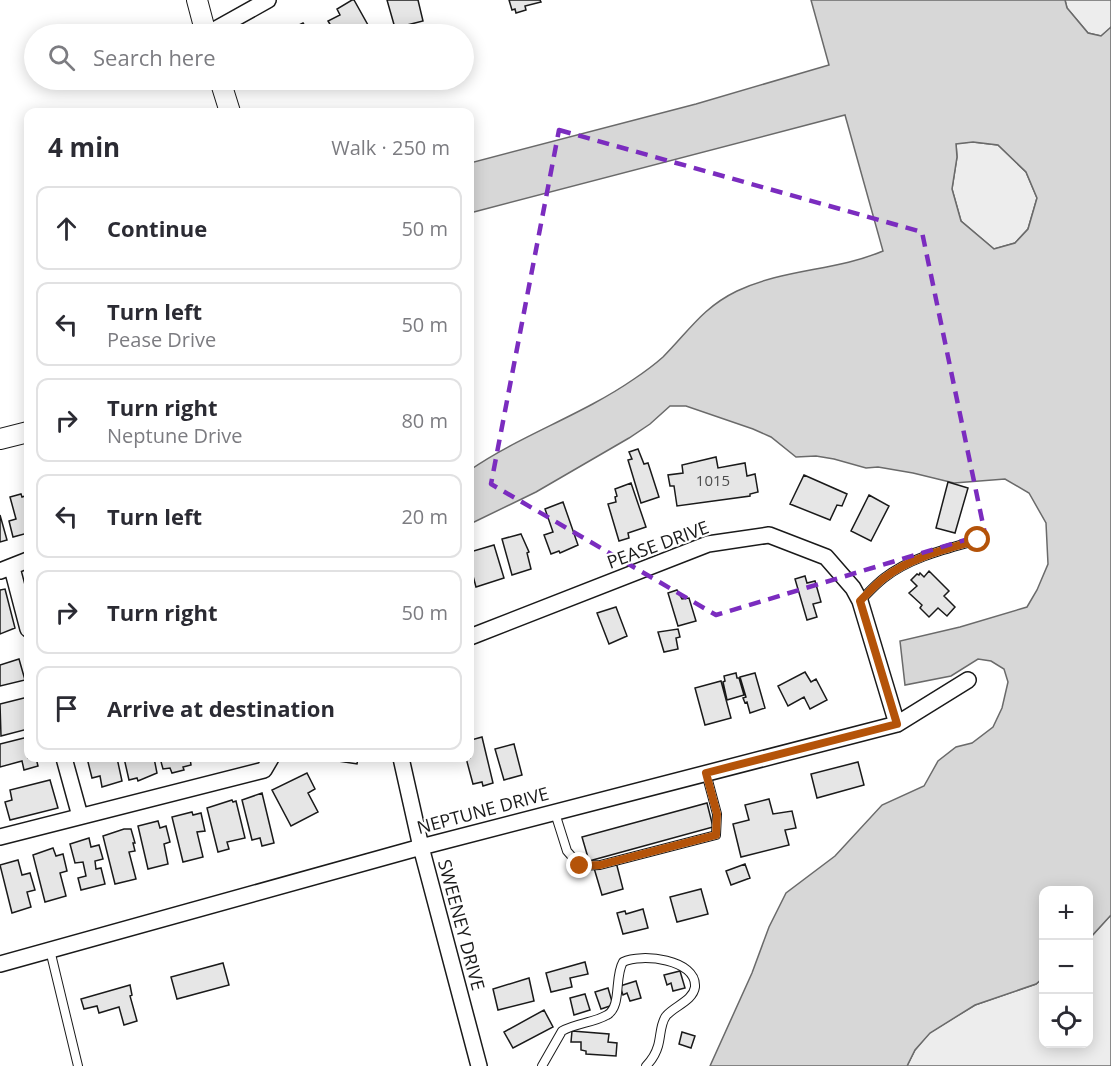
<!DOCTYPE html>
<meta charset="utf-8">
<style>
body{margin:0;font-family:"Open Sans",sans-serif;background:#f7f7f7;color:#2b2b33}
.controls{position:absolute;right:18px;bottom:18px;display:grid;overflow:hidden;border-radius:12px;box-shadow:0 3px 15px #0003}
.controls button{width:54px;height:54px;display:grid;place-items:center;padding:0;border:0;border-bottom:2px solid #e1e1e2;background:#fff;color:#2b2b33;font:30px sans-serif}
.stop{position:absolute;width:18px;height:18px;margin:-14px;border:4px solid #b45309;border-radius:50%;background:#fff}
.stop.end{background:#b45309;border-color:#fff;box-shadow:0 2px 6px #0008}
.list{margin:0;padding:0;list-style:none}
h2{display:flex;justify-content:space-between;align-items:center;height:78px;margin:0;padding:0 24px;font-size:26px}
h2 small{font-size:20px;font-weight:400;color:#7c7c81}
.list li{display:grid;grid-template-columns:39px 1fr auto;gap:18px;align-items:center;box-sizing:border-box;height:84px;margin:0 12px 12px;padding:0 12px;border:2px solid #e1e1e2;border-radius:12px}
.list b{display:block;font-size:22px;white-space:nowrap}
.list p{margin:0;font-size:20px;white-space:nowrap;color:#7c7c81}
.list em{font-size:20px;font-style:normal;color:#7c7c81}
.icon{flex:none;width:33px;height:33px;fill:none;stroke:currentColor;stroke-width:2;stroke-linecap:round;stroke-linejoin:round}
.map{position:relative;flex:none;width:1111px;height:1066px;overflow:hidden}
.search{position:absolute;background:#fff;box-shadow:0 3px 15px #0003;left:24px;top:24px;width:450px;height:66px;display:flex;align-items:center;gap:15px;box-sizing:border-box;padding:0 21px;border-radius:33px;color:#7c7c81;font-size:22px}
.panel{position:absolute;background:#fff;box-shadow:0 3px 15px #0003;left:24px;top:108px;width:450px;height:654px;border-radius:12px}
.map>svg:first-child{display:block}
</style>
<div class="map">
<svg width="1111" height="1066" viewBox="0 0 1111 1066">
<rect width="100%" height="100%" fill="#fff"/>
<path fill="#ededed" stroke="#6a6a6a" stroke-width="1.5" d="M1065 0H1111V28L1101 36 1088 33 1067 8Z
M973 142 998 145 1026 172 1037 198 1028 229 1015 243 994 249 961 221 952 189 957 157 956 143Z
M1111 915V1066H907L915 1050 929 1033 975 1005 1036 984 1043 978 1044 1044H1088L1089 939Z"/>
<path fill="#d7d7d7" stroke="#6a6a6a" stroke-width="1.5" fill-rule="evenodd" d="M811 0H1065L1067 8 1088 33 1101 36 1111 27V915L1089 939 1088 890H1044L1043 978 1036 984 975 1005 930 1033 915 1050 907 1066H710L752 973 769 927 786 893 835 856 882 805 924 786 938 761 956 747 972 743 993 727 1002 708 1008 682 1004 669 991 661 978 659 951 676 905 685 900 641 960 627 1027 607 1037 590 1048 564 1046 523 1029 493 1005 479 954 483 913 473 878 467 866 468 834 459 816 456 796 457 771 437 753 429 686 406H670L650 424 629 438 536 492 470 524V470C521 435 582 415 634 379 643 373 654 365 663 357 689 331 702 308 737 291 783 269 836 271 883 251L845 115 470 213V163L696 104 829 65ZM973 142 998 145 1026 172 1037 198 1028 229 1015 243 994 249 961 221 952 189 957 157 956 144Z"/>
<path fill="#e6e6e6" stroke="#1a1a1a" stroke-width="1.5" d="M352 0H354L373 34H336L328 21 340 15 337 9Z
M387 0H418L423 21 395 28Z
M509 0H540L541 2 525 6 526 10 516 13 515 9 512 10Z
M303 23 310 34H281Z
M638 449 644 464 648 463 659 497 641 503 628 460 632 459 629 452Z
M716 457 718 468 745 463 747 476 755 474 758 492 750 494V496L677 506 674 486H670L668 475 683 473 682 465Z
M804 475 847 494 842 506 837 505 830 520 790 504Z
M948 482 968 488 955 533 936 528Z
M631 483 646 527 628 533 629 538 619 541 608 504 616 502 615 497 617 496 615 489Z
M21 494 22 497 28 495V533L13 537 9 521 16 519 10 497Z
M869 495 889 506 871 541 851 531Z
M563 502 578 545 560 553 559 551 551 554 544 535 553 532 545 509Z
M0 515 7 540 0 542Z
M521 534 529 552 527 553 531 569 512 575 502 539Z
M494 545 504 578 476 587 470 565V552Z
M929 571 949 591 944 596 955 607 947 616 938 608 929 617 920 608 922 605 909 593 917 586 911 580 917 574 919 575 920 573 924 577Z
M805 576 807 583 815 581 821 602 813 604 817 617 807 620 795 579Z
M5 589 15 628 0 634V590Z
M677 590 682 599 689 598 696 621 678 626 668 593Z
M616 607 627 636 609 644 597 613Z
M678 629 680 637 676 638 678 649 664 652 658 632Z
M19 659 25 680 0 686V665Z
M805 672 811 682 816 679 827 700 810 709 804 697 788 706 778 686Z
M736 673 737 678H739L744 695 727 700 723 682 725 681 724 676Z
M755 673 765 708 750 713 747 702 745 703 743 698 746 697 740 677Z
M721 681 731 718 705 725 695 688Z
M28 697V729L1 736 0 704Z
M28 737V758H36L38 766 24 770 22 761 0 767V744Z
M482 737 493 783 483 786 482 782 473 784 466 758H470L471 740Z
M514 744 522 775 504 780 495 749Z
M87 758H117L122 781 102 787 100 776 92 778Z
M124 758H154L157 773 138 781 137 778 129 780Z
M160 758H190L191 765 183 767 184 770 172 773 170 768 163 769Z
M319 758H358L357 764Z
M858 762 864 785 817 798 811 774Z
M307 773 315 789 308 793 318 812 291 826 272 790Z
M50 780 58 808 10 820 5 802 12 800 10 790Z
M262 793 274 843 262 846 260 838 252 840 242 800Z
M769 799 773 814 792 811 796 828 785 830 789 845 741 857 733 824 749 820 745 805Z
M232 800 233 802 236 801 245 838 227 842 229 849 218 852 207 808Z
M707 803 713 827 589 861 582 837Z
M192 812 193 815 201 813 205 831 197 832 203 857 183 862 172 817Z
M158 821 160 828 166 826 170 842 164 844 168 864 148 869 138 826Z
M124 829H131L135 843H133L135 851 129 852 136 879 115 884 103 836Z
M89 838 91 847 99 845 103 859 95 861 96 869 101 868 105 884 81 890 78 878 86 876 83 862 75 863 70 844Z
M53 848 56 856 63 854 67 871 60 873 66 896 45 902 33 855Z
M18 860 22 875 30 873 35 890 27 892 31 907 12 913 0 865Z
M616 862 623 889 602 895 594 868Z
M745 864 750 878 731 885 726 871Z
M701 889 708 914 677 922 670 897Z
M643 909 648 928 623 934 617 913 625 911 626 914Z
M585 962 588 974 570 978 572 987 551 992 546 973Z
M223 963 229 985 177 999 171 977Z
M680 971 685 988 673 991 671 983 667 985 664 975Z
M529 978 534 1001 498 1010 493 989Z
M636 981 641 998 630 1001 627 993 623 995 620 986Z
M130 985 132 995 130 996 137 1021 124 1025 119 1007 99 1013 97 1006 84 1009 81 999Z
M608 988 613 1005 601 1009 595 992Z
M585 994 590 1010 574 1015 570 998Z
M544 1010 553 1027 513 1048 504 1032Z
M572 1031 609 1034 608 1042 617 1043 616 1056 586 1054V1051L581 1050V1042H571Z
M682 1032 695 1036 691 1048 679 1044Z"/>
<g fill="none" stroke-linecap="round" stroke-linejoin="round">
<g stroke="#1a1a1a" stroke-width="10">
<path id="service" d="M860 601C868 593 875 585 884 578 911 557 946 549 978 540
M555 813 567 851 580 866 600 865 716 835 717 814 706 773
M50 950 78 1066
M542 1066 562 1031C576 1023 593 1023 607 1015 622 1007 614 977 623 962 641 953 697 959 695 987 693 1001 674 1006 666 1016 660 1024 661 1036 658 1046 656 1053 651 1061 646 1066"/>
</g>
<g stroke="#1a1a1a" stroke-width="18">
<path id="minor" d="M207 34 268 0
M12 568 28 629
M0 571 28 560
M470 637 708 544 769 535 826 557 853 588 860 601 897 724
M64 758 80 816
M401 758 421 847 479 1066
M0 837 264 770 271 758
M0 964 421 847 897 724 968 680"/>
</g>
<g stroke="#1a1a1a" stroke-width="22">
<path id="tertiary" d="M197 0 206 34
M220 80 230 112
M0 439 28 432"/>
</g>
<use href="#service" stroke="#fff" stroke-width="8"/>
<use href="#minor" stroke="#fff" stroke-width="15"/>
<use href="#tertiary" stroke="#fff" stroke-width="20"/>
</g>
<g fill="none" stroke-linecap="round" stroke-linejoin="round">
<path stroke="#b45309" stroke-width="8" d="M580 866 600 865 716 835 717 814 706 773 897 724 860 601C868 593 875 585 884 578 911 557 946 549 978 540"/>
</g>
<path fill="none" stroke="#7b2cbf" stroke-width="4.5" stroke-dasharray="12 8" stroke-linejoin="round" d="M559 130 922 232 985 534 716 615 491 484Z"/>
<g text-anchor="middle" stroke-width="4.5" stroke-linejoin="round" paint-order="stroke">
<g font-size="15" fill="#4d4d4d">
<text x="713" y="486">1015</text>
</g>
<g font-size="18" fill="#1a1a1a" stroke="#fff">
<text transform="translate(658 545) rotate(-20)" y="6">PEASE DRIVE</text>
<text transform="translate(483 811) rotate(-15)" y="6">NEPTUNE DRIVE</text>
<text transform="translate(461 925) rotate(75)" y="6">SWEENEY DRIVE</text>
</g>
</g>
</svg>
<div class="controls">
<button>+</button>
<button>−</button>
<button><svg class="icon" aria-label="locate" viewBox="0 0 24 24"><circle cx="12" cy="12" r="6"/><path d="M12 2v4M12 18v4M2 12h4M18 12h4"/></svg></button>
</div>
<div class="stop" style="left:978px;top:540px"></div>
<div class="stop end" style="left:580px;top:866px"></div>
<div class="search"><svg class="icon" aria-label="search" viewBox="0 0 24 24"><circle cx="10" cy="10" r="6"/><path d="M15 15l6 6"/></svg>Search here</div>
<section class="panel">
<h2>4 min<small>Walk · 250 m</small></h2>
<ul class="list">
<li><svg class="icon" aria-label="ahead" viewBox="0 0 24 24"><path d="M12 20V5M6 11l6-6 6 6"/></svg><div><b>Continue</b></div><em>50 m</em></li>
<li><svg class="icon" aria-label="left" viewBox="0 0 24 24"><path d="M17 20v-9H6M10 6l-5 5 5 5"/></svg><div><b>Turn left</b><p>Pease Drive</p></div><em>50 m</em></li>
<li><svg class="icon" aria-label="right" viewBox="0 0 24 24"><path d="M7 20v-9h11M14 6l5 5-5 5"/></svg><div><b>Turn right</b><p>Neptune Drive</p></div><em>80 m</em></li>
<li><svg class="icon" aria-label="left" viewBox="0 0 24 24"><path d="M17 20v-9H6M10 6l-5 5 5 5"/></svg><div><b>Turn left</b></div><em>20 m</em></li>
<li><svg class="icon" aria-label="right" viewBox="0 0 24 24"><path d="M7 20v-9h11M14 6l5 5-5 5"/></svg><div><b>Turn right</b></div><em>50 m</em></li>
<li><svg class="icon" aria-label="arrive" viewBox="0 0 24 24"><path d="M6 21V4h12l-3 4 3 4H6"/></svg><div><b>Arrive at destination</b></div></li>
</ul>
</section>
</div>
